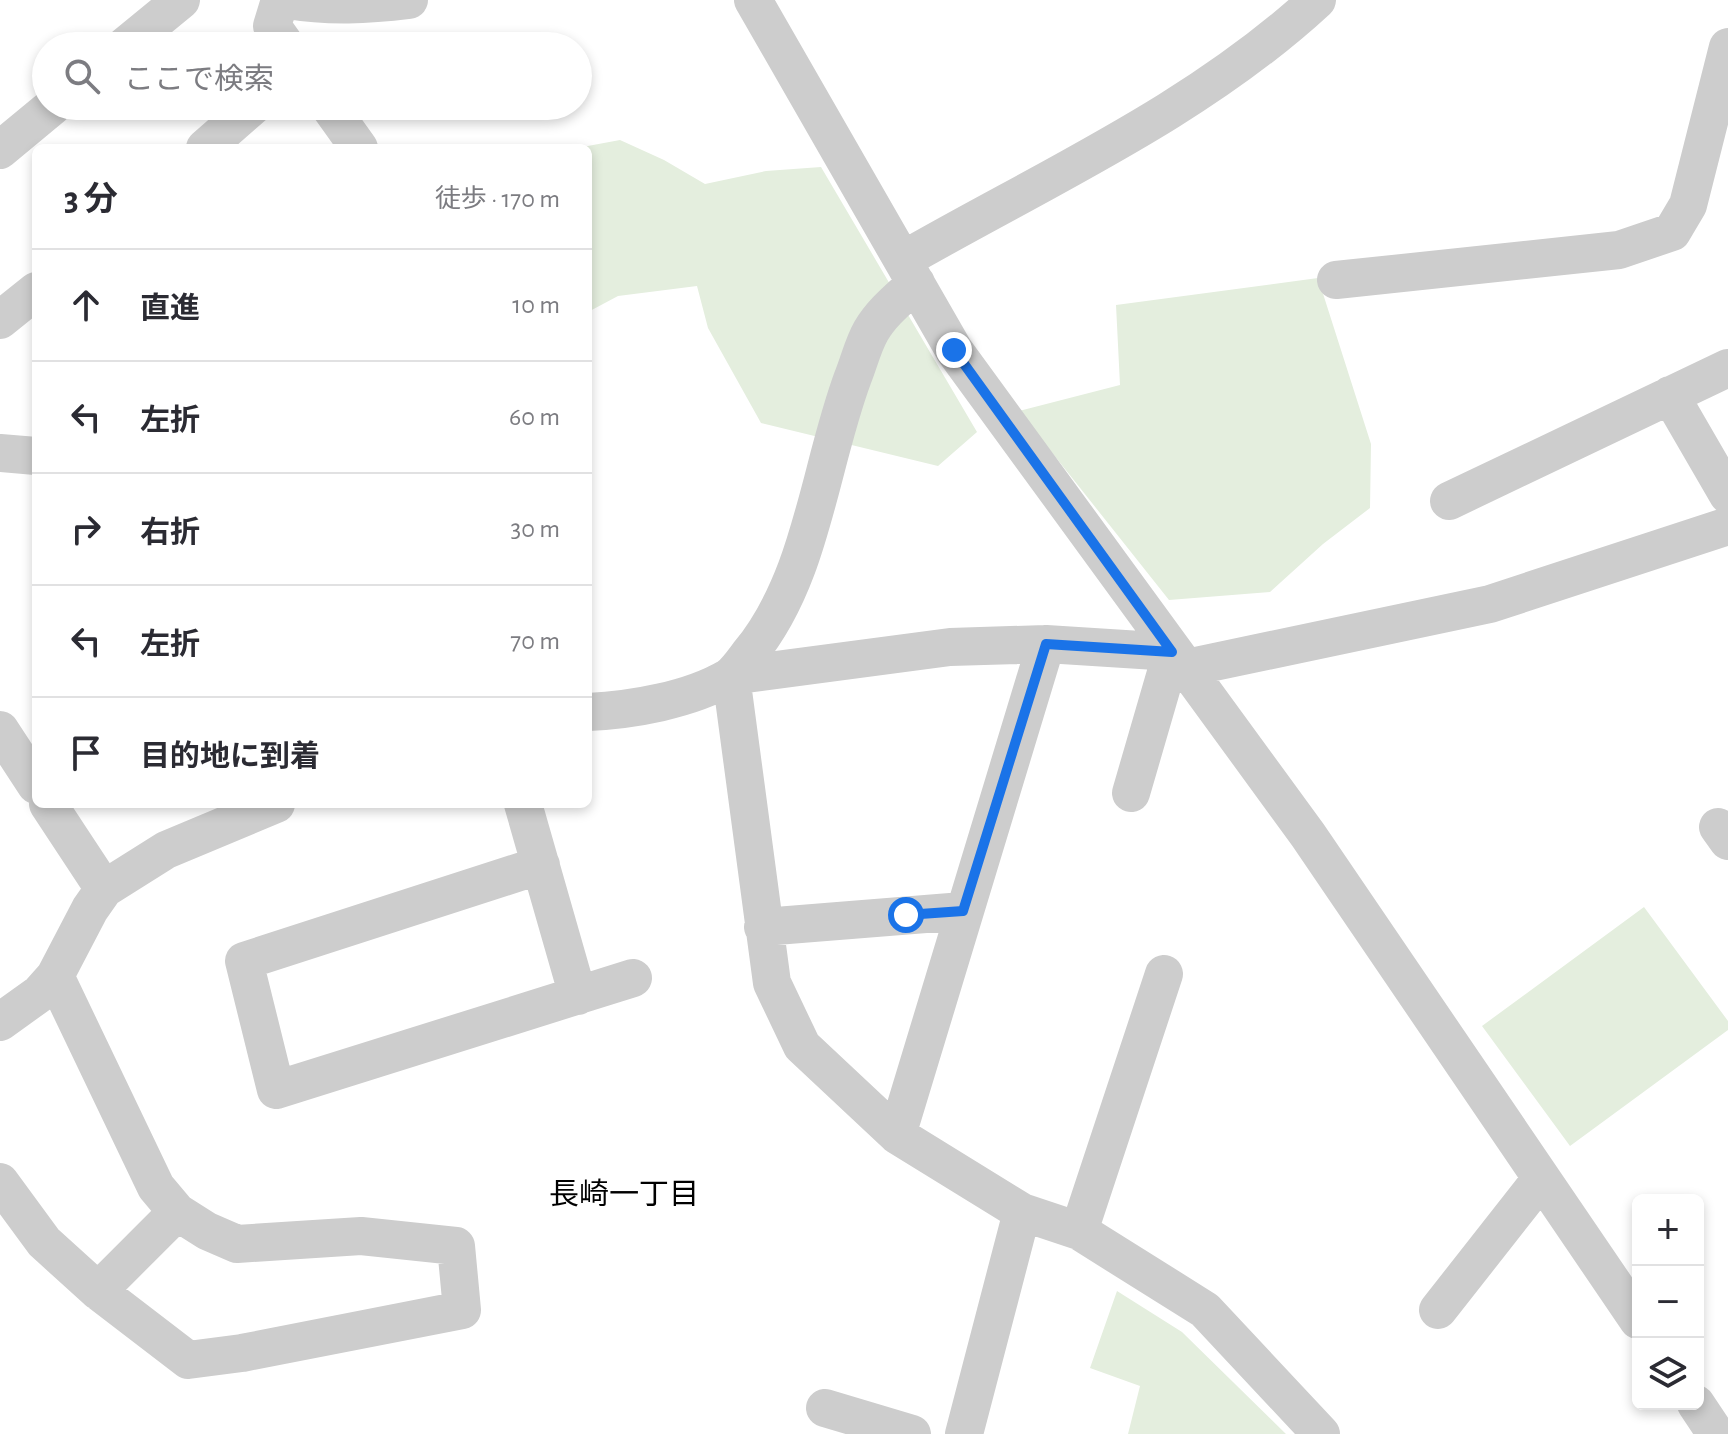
<!DOCTYPE html>
<html lang="ja">
<meta charset="utf-8">
<style>
body{margin:0;font-family:"Alegreya Sans","Noto Sans JP",sans-serif;background:#f2f2f3;color:#2b2b33}
.controls{position:absolute;right:24px;bottom:24px;display:grid;overflow:hidden;border-radius:12px;box-shadow:0 4px 12px #0003}
.controls button{width:72px;height:72px;display:grid;place-items:center;padding:0;border:0;border-bottom:2px solid #e1e1e2;background:#fff;color:#2b2b33;font:40px sans-serif}
.stop{position:absolute;width:24px;height:24px;margin:-18px;border:6px solid #1a73e8;border-radius:50%;background:#fff}
.stop.end{background:#1a73e8;border-color:#fff;box-shadow:0 2px 8px #0008}
.list{margin:0;padding:0;list-style:none}
h2{display:flex;justify-content:space-between;align-items:center;height:104px;margin:0;padding:0 32px;font-size:34px}
h2 small{font-size:26px;font-weight:400;color:#7c7c81}
.list li{display:grid;grid-template-columns:52px 1fr auto;gap:24px;align-items:center;box-sizing:border-box;height:112px;padding:0 32px;border-top:2px solid #e1e1e2}
.list b{display:block;font-size:30px;white-space:nowrap}
.list em{font-size:26px;font-style:normal;color:#7c7c81}
.icon{flex:none;width:44px;height:44px;fill:none;stroke:currentColor;stroke-width:2;stroke-linecap:round;stroke-linejoin:round}
.map{position:relative;flex:none;width:1728px;height:1434px;overflow:hidden}
.search{position:absolute;background:#fff;box-shadow:0 4px 12px #0003;left:32px;top:32px;width:560px;height:88px;display:flex;align-items:center;gap:20px;box-sizing:border-box;padding:0 28px;border-radius:44px;color:#7c7c81;font-size:30px}
.panel{position:absolute;background:#fff;box-shadow:0 4px 12px #0003;left:32px;top:144px;width:560px;height:664px;border-radius:12px}
.map>svg:first-child{display:block}
</style>
<div class="map">
<svg width="1728" height="1434" viewBox="0 0 1728 1434">
<rect width="100%" height="100%" fill="#fff"/>
<path fill="#e4eede" d="M620 140 664 160 705 184 766 171 821 167 977 432 938 466 761 423 708 328 697 286 618 296 588 312V148H577Z
M1318 278 1371 444 1370 508 1323 544 1270 592 1169 600 1019 411 1120 385 1116 305Z
M1644 907 1728 1021V1030L1570 1146 1482 1026Z
M1117 1291 1182 1332 1286 1434H1128L1140 1386 1090 1368Z"/>
<g fill="none" stroke-linecap="round" stroke-linejoin="round">
<path stroke="#cdcdcd" stroke-width="38" d="M280 0 272 26 286 46
M288 0C329 7 368 5 409 0
M753 0 954 350 1308 835 1638 1320
M125 46 181 0
M329 106 359 148
M205 148 253 106
M0 150 53 106
M903 260C1044 179 1197 111 1317 0
M1336 280 1619 250 1672 232 1688 205 1728 47
M0 320 36 291
M1670 395 1728 495
M0 453 36 456
M1449 501 1728 368
M1186 668 1490 604 1728 526
M588 712C632 710 690 700 729 677 736 672 743 662 749 654 812 578 819 468 853 377 859 362 863 345 871 331 882 312 900 298 916 283
M0 730 36 785
M1131 793 1172 652 1046 644 950 647 731 676 772 983 802 1046 897 1135 1022 1212 1079 1231 1205 1310 1321 1434
M48 804 104 889
M523 804 578 996
M1718 827 1728 841
M541 865 244 961 276 1090 633 978
M763 927 963 911
M0 1022 39 994 55 976 90 909 104 889 166 850 276 804
M897 1135 1046 644
M0 1182 44 1242 98 1291 188 1360 242 1353 462 1310 456 1246 361 1236 237 1244 207 1231 177 1212 156 1187 55 976
M1079 1231 1164 974
M98 1291 177 1212
M1438 1310 1541 1179
M1696 1404 1716 1434
M825 1408 912 1434
M964 1434 1022 1212"/>
</g>
<g fill="none" stroke-linecap="round" stroke-linejoin="round">
<path stroke="#1a73e8" stroke-width="10" d="M906 915 963 911 1046 644 1172 652 954 350"/>
</g>
<g text-anchor="middle" stroke-width="8" stroke-linejoin="round" paint-order="stroke">
<g font-size="30" fill="#000" stroke="#fff">
<text x="624" y="1204">長崎一丁目</text>
</g>
</g>
</svg>
<div class="controls">
<button>+</button>
<button>−</button>
<button><svg class="icon" aria-label="layers" viewBox="0 0 24 24"><path d="M12 4l9 5-9 5-9-5zM3 14l9 5 9-5"/></svg></button>
</div>
<div class="stop" style="left:906px;top:915px"></div>
<div class="stop end" style="left:954px;top:350px"></div>
<div class="search"><svg class="icon" aria-label="search" viewBox="0 0 24 24"><circle cx="10" cy="10" r="6"/><path d="M15 15l6 6"/></svg>ここで検索</div>
<section class="panel">
<h2>3 分<small>徒歩 · 170 m</small></h2>
<ul class="list">
<li><svg class="icon" aria-label="ahead" viewBox="0 0 24 24"><path d="M12 20V5M6 11l6-6 6 6"/></svg><div><b>直進</b></div><em>10 m</em></li>
<li><svg class="icon" aria-label="left" viewBox="0 0 24 24"><path d="M17 20v-9H6M10 6l-5 5 5 5"/></svg><div><b>左折</b></div><em>60 m</em></li>
<li><svg class="icon" aria-label="right" viewBox="0 0 24 24"><path d="M7 20v-9h11M14 6l5 5-5 5"/></svg><div><b>右折</b></div><em>30 m</em></li>
<li><svg class="icon" aria-label="left" viewBox="0 0 24 24"><path d="M17 20v-9H6M10 6l-5 5 5 5"/></svg><div><b>左折</b></div><em>70 m</em></li>
<li><svg class="icon" aria-label="arrive" viewBox="0 0 24 24"><path d="M6 21V4h12l-3 4 3 4H6"/></svg><div><b>目的地に到着</b></div></li>
</ul>
</section>
</div>
